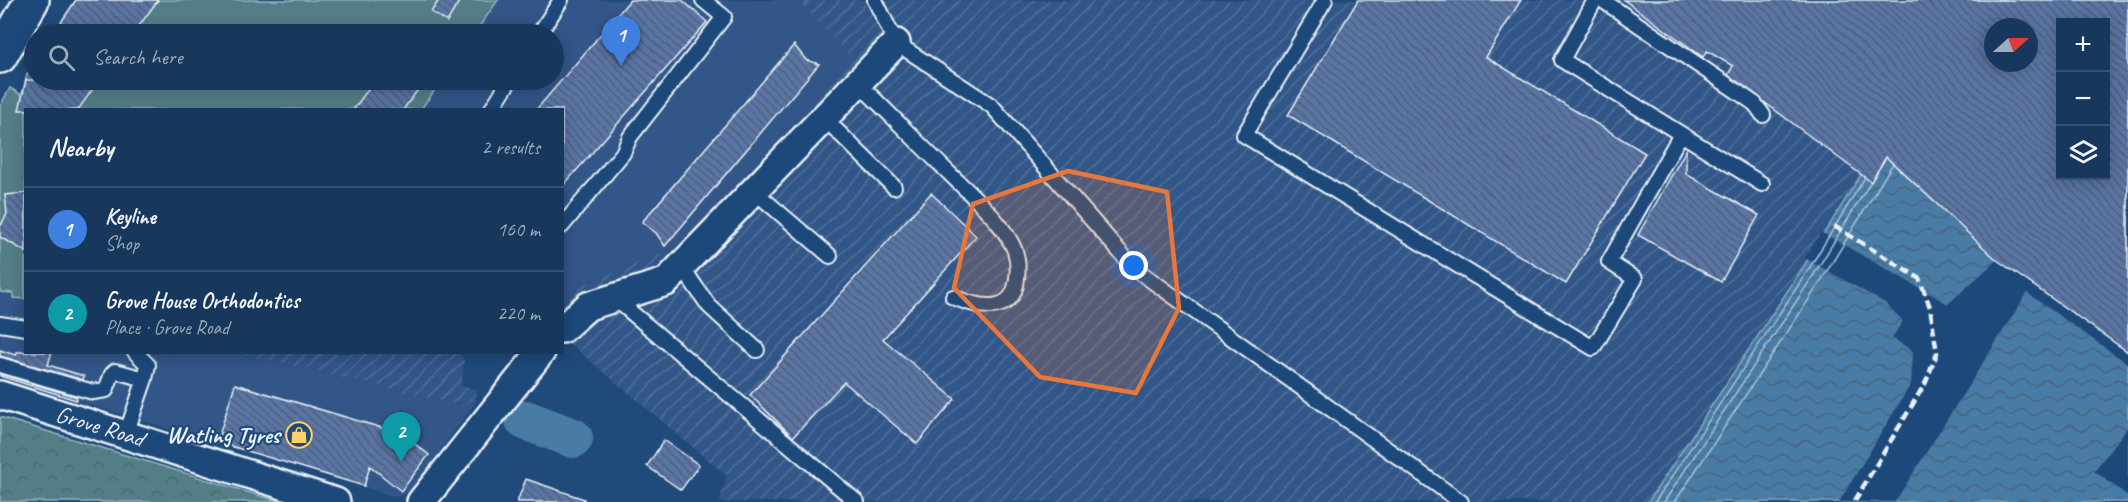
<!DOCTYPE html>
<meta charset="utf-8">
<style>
body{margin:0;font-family:Caveat,sans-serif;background:#244365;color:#f1f3f6}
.controls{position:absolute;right:18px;top:18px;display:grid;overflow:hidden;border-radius:0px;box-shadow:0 3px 15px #0003}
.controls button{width:54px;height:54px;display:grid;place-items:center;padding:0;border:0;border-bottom:2px solid #365272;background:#17385c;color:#f1f3f6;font:30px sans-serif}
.compass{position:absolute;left:1984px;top:18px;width:54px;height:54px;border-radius:50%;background:#17385c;box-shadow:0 3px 15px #0003;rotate:69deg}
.you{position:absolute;left:1134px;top:266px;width:21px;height:21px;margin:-15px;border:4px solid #fff;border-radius:50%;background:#1a73e8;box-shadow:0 0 0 9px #1a73e833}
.badge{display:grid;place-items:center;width:39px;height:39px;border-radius:50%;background:#e69b98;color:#fff;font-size:20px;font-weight:700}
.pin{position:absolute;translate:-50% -50px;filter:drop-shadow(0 2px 3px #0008)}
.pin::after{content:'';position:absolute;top:32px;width:21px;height:18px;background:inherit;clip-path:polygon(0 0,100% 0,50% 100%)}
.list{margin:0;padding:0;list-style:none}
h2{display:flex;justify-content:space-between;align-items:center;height:78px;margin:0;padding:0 24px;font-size:26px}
h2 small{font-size:20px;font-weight:400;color:#9eacbb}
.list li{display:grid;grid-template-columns:39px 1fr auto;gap:18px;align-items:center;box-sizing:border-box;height:84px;padding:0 24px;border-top:2px solid #365272}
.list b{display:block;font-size:22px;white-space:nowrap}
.list p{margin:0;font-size:20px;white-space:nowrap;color:#9eacbb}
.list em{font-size:20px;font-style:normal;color:#9eacbb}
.icon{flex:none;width:33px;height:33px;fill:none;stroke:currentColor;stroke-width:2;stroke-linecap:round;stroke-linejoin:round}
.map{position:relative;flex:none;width:2128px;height:502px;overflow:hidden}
.search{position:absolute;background:#17385c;box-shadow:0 3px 15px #0003;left:24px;top:24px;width:540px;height:66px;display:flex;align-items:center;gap:15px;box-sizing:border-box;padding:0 21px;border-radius:33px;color:#9eacbb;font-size:22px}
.panel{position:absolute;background:#17385c;box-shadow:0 3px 15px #0003;left:24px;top:108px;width:540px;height:246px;border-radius:0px}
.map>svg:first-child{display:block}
</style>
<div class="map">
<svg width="2128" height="502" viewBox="0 0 2128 502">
<defs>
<pattern id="industrial-furrows" width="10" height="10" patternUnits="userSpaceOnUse" patternTransform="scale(1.5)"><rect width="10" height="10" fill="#315787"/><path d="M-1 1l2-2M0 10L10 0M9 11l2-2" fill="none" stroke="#4f7099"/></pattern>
<pattern id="forest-crowns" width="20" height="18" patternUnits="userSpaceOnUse" patternTransform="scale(1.5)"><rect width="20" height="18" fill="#537e87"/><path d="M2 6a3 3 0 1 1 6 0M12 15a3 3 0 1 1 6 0" fill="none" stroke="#4d666c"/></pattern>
<pattern id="water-waves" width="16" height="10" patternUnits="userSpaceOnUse" patternTransform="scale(1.5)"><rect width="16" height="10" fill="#487ba5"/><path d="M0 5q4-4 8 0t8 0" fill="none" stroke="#47647c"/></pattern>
<pattern id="building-back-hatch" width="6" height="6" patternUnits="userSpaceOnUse" patternTransform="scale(1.5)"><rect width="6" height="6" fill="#5a75a5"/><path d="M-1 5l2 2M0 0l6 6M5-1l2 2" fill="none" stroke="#505e78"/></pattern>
</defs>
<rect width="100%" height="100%" fill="#1f4a7a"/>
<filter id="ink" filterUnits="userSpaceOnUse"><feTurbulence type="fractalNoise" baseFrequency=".0167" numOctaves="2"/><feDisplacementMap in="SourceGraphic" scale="12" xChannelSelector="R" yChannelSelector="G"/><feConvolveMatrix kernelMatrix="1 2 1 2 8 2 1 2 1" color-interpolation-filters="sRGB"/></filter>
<g filter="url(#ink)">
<path fill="#315787" d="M498 0H797L854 59 680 246 578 286 563 305 562 110H421L442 80H554V34H474Z
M0 292 14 293 13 298 25 299 26 352 236 353 454 404 476 402 409 493 396 497 0 378Z"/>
<path fill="url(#industrial-furrows)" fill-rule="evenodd" d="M797 0H2128V352L1660 502H719L727 476 563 338V305L578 286 680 246 853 60ZM2060 22H2106V176H2060ZM1993 27H2029V63H1993Z
M237 353H460L464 360 461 386 477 389 476 402 454 404Z"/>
<path fill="url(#forest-crowns)" stroke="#9eb8c0" stroke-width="1.5" d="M0 417 280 502H0Z"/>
<path fill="#537e87" stroke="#9eb8c0" stroke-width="1.5" d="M76 0H498L474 34H53Z
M34 63V80H442L421 109 26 110 25 299 13 298V293L0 292V106L10 88 22 95 27 74Z"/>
<path fill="url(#water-waves)" stroke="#88aac6" stroke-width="1.5" fill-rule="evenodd" d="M1970 0H2128V502H1648L1802 269ZM2060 22H2106V176H2060ZM1993 27H2029V63H1993Z"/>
<path fill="#1f4a7a" d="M1821 232 1948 304 1997 260 2128 352V364L2027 293 1895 502H1839L1911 384 1913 351 1892 338 1903 321 1885 303 1805 258Z
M2128 427V496L2094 471Z"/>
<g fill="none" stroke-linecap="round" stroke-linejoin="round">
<path stroke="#a8c2d7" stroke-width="1.5" d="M1655 502 1807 272 1864 179
M1664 502 1813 276 1870 183
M1675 502 1821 281 1892 165"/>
<path stroke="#487ba5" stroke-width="40" d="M525 420 573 438"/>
</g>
<path fill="url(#building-back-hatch)" stroke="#e8f1f8" stroke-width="1.5" fill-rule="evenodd" d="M76 0H158L133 34H53Z
M439 0H460L447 22 431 12Z
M630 0H682L707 22 562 187V110H536Z
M1358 0H1521L1486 57 1645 153 1566 284 1288 115Z
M1624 0H2128V352L1997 260 1886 157 1871 182 1728 75 1733 66 1707 51 1703 57ZM2061 22H2106V176H2061ZM1993 27H2029V63H1993Z
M794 45 806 60 819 64 665 246 656 233 642 222Z
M26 80H99L78 110H19Z
M375 80H425L403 110H353Z
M1686 150V174L1759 215 1721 282 1638 235Z
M26 193V252L0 237V227L7 214 5 195Z
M931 193 976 236 883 339 955 399 917 444 844 382 793 437 750 395Z
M0 350 16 355 17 352H52L48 365 84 376 83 380 0 356Z
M0 374 77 397 76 400 0 376Z
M235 384 402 434 429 455 401 491 370 466 364 486 217 442Z
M664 440 699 465 681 490 647 466Z
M526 479 584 499 583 502H517Z"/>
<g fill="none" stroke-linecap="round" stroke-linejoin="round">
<g stroke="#e8f1f8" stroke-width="18">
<path id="lane" d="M875 0 896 43 992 106 1134 268 1461 502
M1325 0 1244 135 1593 348 1635 279 1609 262 1681 134 1562 60 1595 0
M1602 0 1738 92 1755 104 1763 115
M539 34 561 0
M858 83C889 113 919 144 950 174 972 196 1003 221 1015 251 1018 260 1018 270 1017 278 1014 317 977 307 953 297
M491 110 510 80
M824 118 894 187
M1681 134 1762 184
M754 191 830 256
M562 226 623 153 630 137 724 17 703 0
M681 266 709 306 757 350
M613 297 857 502
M0 324 26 328
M0 365 93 392 106 390 112 374 115 371 145 379 148 365 135 352
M126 434 145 379"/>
</g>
<g stroke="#e8f1f8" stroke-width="32">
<path id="street" d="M562 329 588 306 666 282 896 43
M0 395 336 502
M421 502 541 352"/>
</g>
<g stroke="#e8f1f8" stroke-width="38">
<path id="primary" d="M0 56 32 0"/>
</g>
<use href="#lane" stroke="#1f4a7a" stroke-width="14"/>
<use href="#street" stroke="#1f4a7a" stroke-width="27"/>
<use href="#primary" stroke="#1f4a7a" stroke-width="33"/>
<path stroke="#e8f1f8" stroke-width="4.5" stroke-dasharray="9 4.5" stroke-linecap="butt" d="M1834 226 1919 278 1930 307 1937 353 1926 382 1854 502"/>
</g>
</g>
<path fill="#e8773b" fill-opacity="0.2" stroke="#e8773b" stroke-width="4.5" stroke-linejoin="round" d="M1068 171 1167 192 1179 308 1136 393 1040 377 954 288 973 204Z"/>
<defs>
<g id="shop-ring" transform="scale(1.35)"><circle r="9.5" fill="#1f4a7a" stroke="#ffd166" stroke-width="1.5"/><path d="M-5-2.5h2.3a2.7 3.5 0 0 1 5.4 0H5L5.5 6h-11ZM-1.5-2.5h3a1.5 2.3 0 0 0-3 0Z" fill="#ffd166"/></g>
</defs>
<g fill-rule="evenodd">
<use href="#shop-ring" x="299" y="435"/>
</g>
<g text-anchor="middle" stroke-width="4.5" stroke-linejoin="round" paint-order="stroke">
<g font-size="24" fill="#e8f1f8" stroke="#1f4a7a">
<text transform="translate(100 426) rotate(17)" y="8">Grove Road</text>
</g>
<g font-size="24" font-weight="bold" fill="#e8f1f8" stroke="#1f4a7a" text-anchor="end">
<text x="280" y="443">Watling Tyres</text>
</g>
</g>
</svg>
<div class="controls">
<button>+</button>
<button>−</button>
<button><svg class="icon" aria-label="layers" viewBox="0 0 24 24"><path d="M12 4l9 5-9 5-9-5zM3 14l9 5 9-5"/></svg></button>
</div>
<svg class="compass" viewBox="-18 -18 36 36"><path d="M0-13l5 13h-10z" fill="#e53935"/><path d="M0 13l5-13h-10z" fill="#9eacbb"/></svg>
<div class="you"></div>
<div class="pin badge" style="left:621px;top:66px;background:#3f7fe0">1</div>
<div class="pin badge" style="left:401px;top:462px;background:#0f9aa8">2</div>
<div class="search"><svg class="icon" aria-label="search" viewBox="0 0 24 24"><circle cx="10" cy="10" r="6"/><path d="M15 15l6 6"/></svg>Search here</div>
<section class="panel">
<h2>Nearby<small>2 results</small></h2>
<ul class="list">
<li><span class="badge" style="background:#3f7fe0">1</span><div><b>Keyline</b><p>Shop</p></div><em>160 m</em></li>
<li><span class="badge" style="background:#0f9aa8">2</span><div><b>Grove House Orthodontics</b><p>Place · Grove Road</p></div><em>220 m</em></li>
</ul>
</section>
</div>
